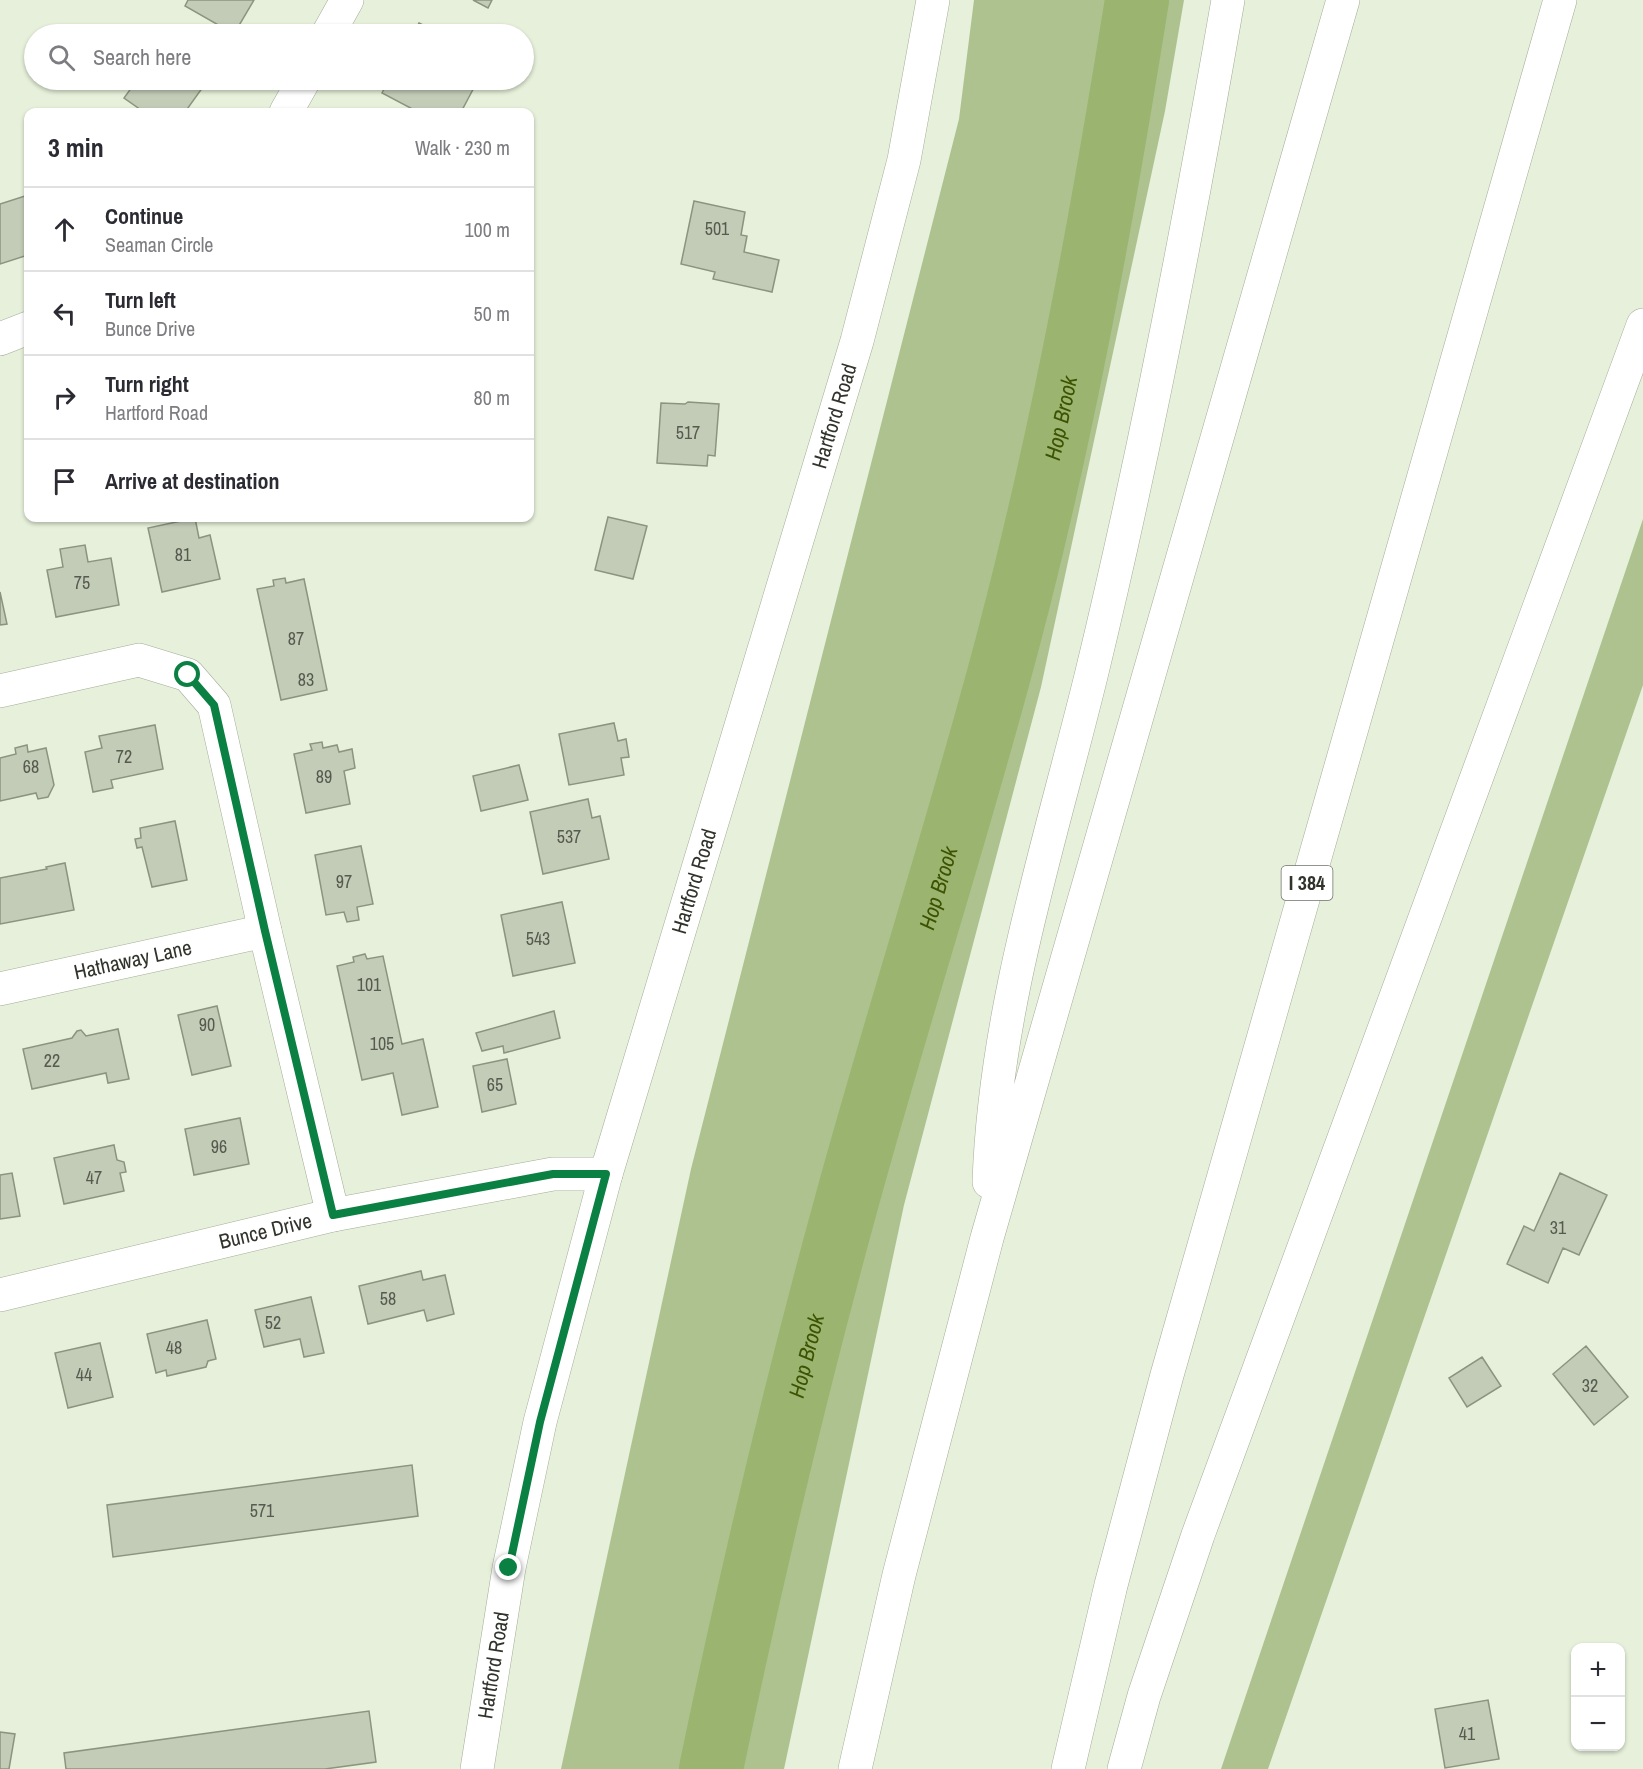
<!DOCTYPE html>
<meta charset="utf-8">
<style>
body{margin:0;font-family:"Archivo Narrow",sans-serif;background:#f2f2f3;color:#2b2b33}
.controls{position:absolute;right:18px;bottom:18px;display:grid;overflow:hidden;border-radius:12px;box-shadow:0 2px 4px #0004}
.controls button{width:54px;height:54px;display:grid;place-items:center;padding:0;border:0;border-bottom:2px solid #e1e1e2;background:#fff;color:#2b2b33;font:30px sans-serif}
.stop{position:absolute;width:18px;height:18px;margin:-14px;border:4px solid #0b8043;border-radius:50%;background:#fff}
.stop.end{background:#0b8043;border-color:#fff;box-shadow:0 2px 6px #0008}
.list{margin:0;padding:0;list-style:none}
h2{display:flex;justify-content:space-between;align-items:center;height:78px;margin:0;padding:0 24px;font-size:26px}
h2 small{font-size:20px;font-weight:400;color:#7c7c81}
.list li{display:grid;grid-template-columns:39px 1fr auto;gap:18px;align-items:center;box-sizing:border-box;height:84px;padding:0 24px;border-top:2px solid #e1e1e2}
.list b{display:block;font-size:22px;white-space:nowrap}
.list p{margin:0;font-size:20px;white-space:nowrap;color:#7c7c81}
.list em{font-size:20px;font-style:normal;color:#7c7c81}
.icon{flex:none;width:33px;height:33px;fill:none;stroke:currentColor;stroke-width:2;stroke-linecap:round;stroke-linejoin:round}
.map{position:relative;flex:none;width:1643px;height:1769px;overflow:hidden}
.search{position:absolute;background:#fff;box-shadow:0 2px 4px #0004;left:24px;top:24px;width:510px;height:66px;display:flex;align-items:center;gap:15px;box-sizing:border-box;padding:0 21px;border-radius:33px;color:#7c7c81;font-size:22px}
.panel{position:absolute;background:#fff;box-shadow:0 2px 4px #0004;left:24px;top:108px;width:510px;height:414px;border-radius:12px}
.map>svg:first-child{display:block}
</style>
<div class="map">
<svg width="1643" height="1769" viewBox="0 0 1643 1769">
<rect width="100%" height="100%" fill="#e6f0da"/>
<path fill="#adc28f" d="M974 0H1184L1165 111 1041 687 904 1205 784 1769H561L691 1169 959 119Z
M1643 519V685L1268 1769H1221Z"/>
<g fill="none" stroke-linecap="round" stroke-linejoin="round">
<path stroke="#9bb570" stroke-width="64" id="s1" d="M711 1769C750 1581 794 1394 845 1208 897 1017 959 828 1009 637 1064 428 1103 213 1137 0"/>
</g>
<path fill="#c3ccb7" stroke="#8c9480" stroke-width="1.5" d="M188 0H254L234 34 185 6Z
M473 0H492L488 8Z
M419 23 440 34H413Z
M137 80H208L185 112H144L124 98Z
M389 80H478L461 112H418L382 93Z
M28 195V255L0 264V204Z
M694 201 745 212 741 235 747 236 744 252 779 260 772 292 713 279 715 272 681 264Z
M688 402 719 404 715 456 708 455 707 466 657 463 661 403 685 404Z
M608 517 647 526 633 579 595 570Z
M195 518 199 538 210 535 220 579 162 592 148 528Z
M85 545 88 562 111 558 119 605 56 617 47 570 63 567 60 549Z
M285 578 286 583 304 579 327 690 281 700 257 589 274 586 273 580Z
M0 592 7 624 0 625Z
M614 723 618 741 626 739 629 757 621 758 624 775 569 785 559 734Z
M155 725 163 769 111 780 113 788 93 792 85 752 102 748 99 736Z
M322 742 323 748 337 745 339 752 352 749 355 768 344 771 350 804 306 813 294 754 312 750 310 744Z
M27 745 28 752 46 748 54 785 48 797 38 799 36 793 0 801V758L16 754 15 748Z
M519 765 528 800 481 811 473 776Z
M588 799 592 818 600 816 609 859 543 874 530 812Z
M175 821 187 880 152 887 142 847 137 848 135 839 141 838 140 828Z
M361 846 373 904 357 907 359 920 347 922 344 912 326 915 315 855Z
M65 863 74 910 0 924V878L47 869 46 867Z
M562 902 575 963 513 976 501 915Z
M365 954 367 959 383 956 402 1044 423 1039 438 1107 402 1115 393 1073 362 1080 337 966 354 962 353 957Z
M217 1006 231 1066 192 1075 178 1015Z
M554 1011 560 1038 504 1053 503 1046 482 1051 476 1033Z
M118 1029 129 1079 108 1083 106 1073 32 1089 23 1049 72 1038 77 1031 81 1030 86 1036Z
M507 1059 516 1104 482 1112 473 1066Z
M240 1118 249 1164 194 1175 185 1129Z
M114 1145 117 1160 124 1162 126 1172 120 1173 124 1191 64 1204 54 1158Z
M12 1173 20 1216 0 1219V1175Z
M1560 1173 1607 1195 1579 1255 1563 1248 1548 1283 1507 1264 1524 1226 1534 1231Z
M421 1271 423 1280 445 1275 454 1314 427 1321 424 1310 368 1324 359 1286Z
M311 1297 324 1353 304 1357 300 1339 264 1347 255 1310Z
M207 1320 216 1359 208 1361 206 1367 167 1376 166 1370 156 1373 147 1334Z
M100 1343 113 1397 68 1408 55 1353Z
M1586 1346 1628 1397 1594 1425 1553 1374Z
M1482 1357 1501 1386 1467 1407 1449 1378Z
M412 1465 418 1516 113 1557 107 1505Z
M1488 1700 1499 1759 1445 1768 1435 1709Z
M369 1711 376 1762 325 1769H66L64 1753Z
M0 1732 15 1734 9 1769H0Z"/>
<g fill="none" stroke-linecap="round" stroke-linejoin="round">
<g stroke="#a4ad98" stroke-width="34">
<g id="minor">
<path d="M328 34 347 0"/>
<path d="M286 112 304 80"/>
<path d="M0 339 28 328"/>
<path d="M0 691 139 660 188 675 214 705 265 931 333 1215"/>
<path id="s2" d="M0 989 265 931"/>
<path id="s3" d="M0 1295 333 1215 553 1174H606"/>
</g>
</g>
<g stroke="#a4ad98" stroke-width="34">
<g id="secondary">
<path id="s4" d="M477 1769 509 1568 540 1422 606 1174 857 341 904 160 933 0"/>
</g>
</g>
<g stroke="#a4ad98" stroke-width="34">
<path id="motorway" d="M989 1182C995 1007 1051 840 1092 672 1146 449 1189 225 1228 0
M855 1769 899 1575 987 1238 1343 0
M1068 1769 1111 1585 1167 1375 1560 0
M1124 1769 1144 1696 1198 1535 1643 325"/>
</g>
<use href="#minor" stroke="#fff" stroke-width="33"/>
<use href="#secondary" stroke="#fff" stroke-width="33"/>
<use href="#motorway" stroke="#fff" stroke-width="33"/>
</g>
<g fill="none" stroke-linecap="round" stroke-linejoin="round">
<path stroke="#0b8043" stroke-width="8" d="M188 675 214 705 265 931 333 1215 553 1174H606L540 1422 509 1568"/>
</g>
<g text-anchor="middle" stroke-width="5" stroke-linejoin="round" paint-order="stroke">
<g font-size="18" fill="#565a4f">
<text x="717" y="235">501</text>
<text x="688" y="439">517</text>
<text x="183" y="561">81</text>
<text x="82" y="589">75</text>
<text x="296" y="645">87</text>
<text x="306" y="686">83</text>
<text x="124" y="763">72</text>
<text x="31" y="773">68</text>
<text x="324" y="783">89</text>
<text x="569" y="843">537</text>
<text x="344" y="888">97</text>
<text x="538" y="945">543</text>
<text x="369" y="991">101</text>
<text x="207" y="1031">90</text>
<text x="382" y="1050">105</text>
<text x="52" y="1067">22</text>
<text x="495" y="1091">65</text>
<text x="219" y="1153">96</text>
<text x="94" y="1184">47</text>
<text x="1558" y="1234">31</text>
<text x="388" y="1305">58</text>
<text x="273" y="1329">52</text>
<text x="174" y="1354">48</text>
<text x="84" y="1381">44</text>
<text x="1590" y="1392">32</text>
<text x="262" y="1517">571</text>
<text x="1467" y="1740">41</text>
</g>
<rect fill="#fff" stroke="#6f716b" stroke-width="1.5" x="1281.5" y="866" width="51" height="34" rx="4.5"/>
<g font-size="20" font-weight="bold" fill="#31342c">
<text x="1307" y="890">I 384</text>
</g>
<g font-size="21" fill="#31342c" stroke="#fff">
<text dy="7" stroke="none"><textPath href="#s4" startOffset="1401">Hartford Road</textPath></text>
<text dy="7" stroke="none"><textPath href="#s4" startOffset="915">Hartford Road</textPath></text>
<text dy="7" stroke="none"><textPath href="#s2" startOffset="136">Hathaway Lane</textPath></text>
<text dy="7" stroke="none"><textPath href="#s3" startOffset="273">Bunce Drive</textPath></text>
<text dy="7" stroke="none"><textPath href="#s4" startOffset="105">Hartford Road</textPath></text>
</g>
<g font-size="22" font-style="italic" fill="#3c5301" stroke="#fff">
<text dy="8" stroke="none"><textPath href="#s1" startOffset="1396">Hop Brook</textPath></text>
<text dy="8" stroke="none"><textPath href="#s1" startOffset="910">Hop Brook</textPath></text>
<text dy="8" stroke="none"><textPath href="#s1" startOffset="424">Hop Brook</textPath></text>
</g>
</g>
</svg>
<div class="controls">
<button>+</button>
<button>−</button>
</div>
<div class="stop" style="left:188px;top:675px"></div>
<div class="stop end" style="left:509px;top:1568px"></div>
<div class="search"><svg class="icon" aria-label="search" viewBox="0 0 24 24"><circle cx="10" cy="10" r="6"/><path d="M15 15l6 6"/></svg>Search here</div>
<section class="panel">
<h2>3 min<small>Walk · 230 m</small></h2>
<ul class="list">
<li><svg class="icon" aria-label="ahead" viewBox="0 0 24 24"><path d="M12 20V5M6 11l6-6 6 6"/></svg><div><b>Continue</b><p>Seaman Circle</p></div><em>100 m</em></li>
<li><svg class="icon" aria-label="left" viewBox="0 0 24 24"><path d="M17 20v-9H6M10 6l-5 5 5 5"/></svg><div><b>Turn left</b><p>Bunce Drive</p></div><em>50 m</em></li>
<li><svg class="icon" aria-label="right" viewBox="0 0 24 24"><path d="M7 20v-9h11M14 6l5 5-5 5"/></svg><div><b>Turn right</b><p>Hartford Road</p></div><em>80 m</em></li>
<li><svg class="icon" aria-label="arrive" viewBox="0 0 24 24"><path d="M6 21V4h12l-3 4 3 4H6"/></svg><div><b>Arrive at destination</b></div></li>
</ul>
</section>
</div>
